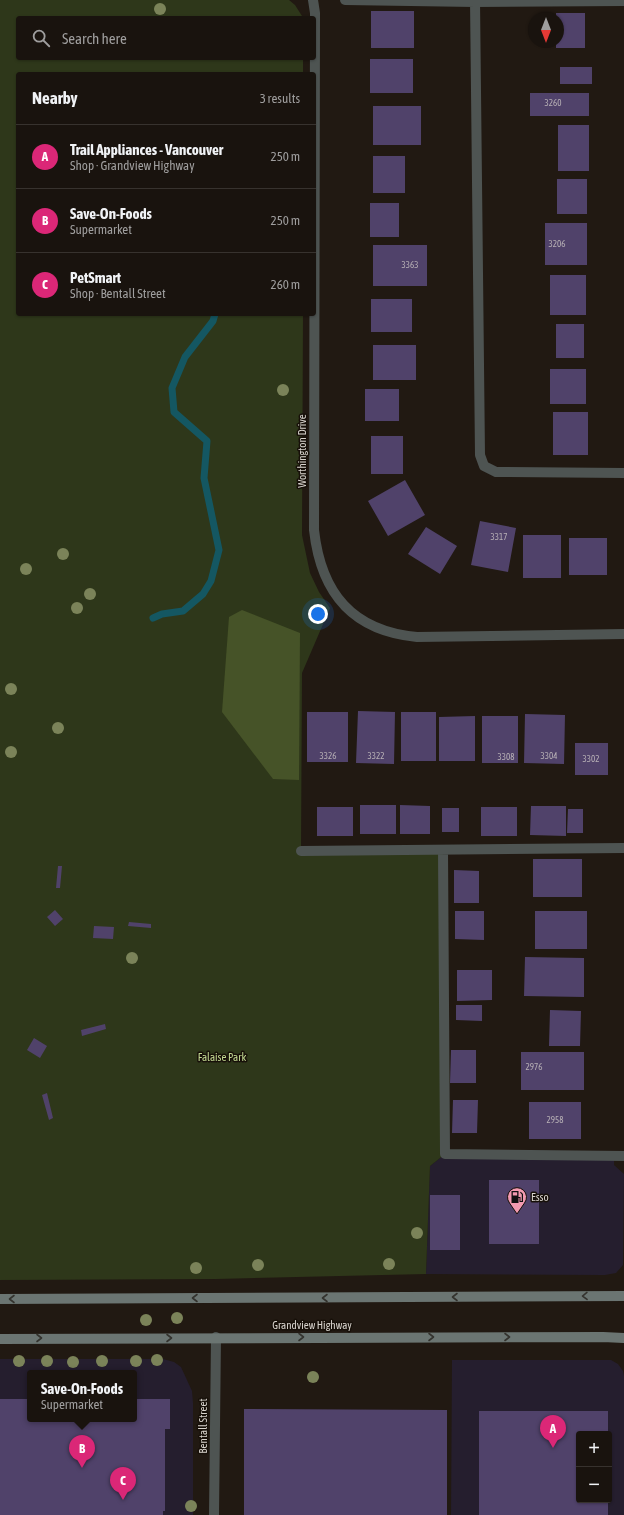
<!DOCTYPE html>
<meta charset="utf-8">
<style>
body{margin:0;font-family:"Asap Condensed",sans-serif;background:#26201c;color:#f1f3f6}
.controls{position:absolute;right:12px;bottom:12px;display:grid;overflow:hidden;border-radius:4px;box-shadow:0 1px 3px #0004}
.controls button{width:36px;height:36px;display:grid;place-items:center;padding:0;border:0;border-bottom:1px solid #37322e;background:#19130e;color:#f1f3f6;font:20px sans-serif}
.compass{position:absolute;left:528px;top:12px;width:36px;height:36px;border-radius:50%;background:#19130e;box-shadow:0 1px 3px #0004;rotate:180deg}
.you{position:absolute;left:318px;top:614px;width:14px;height:14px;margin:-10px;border:3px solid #fff;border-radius:50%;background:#1a73e8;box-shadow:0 0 0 6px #1a73e833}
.badge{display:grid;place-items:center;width:26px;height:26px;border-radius:50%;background:#db2777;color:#fff;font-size:13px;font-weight:700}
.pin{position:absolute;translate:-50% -33px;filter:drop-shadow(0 1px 2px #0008)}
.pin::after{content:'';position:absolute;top:21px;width:14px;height:12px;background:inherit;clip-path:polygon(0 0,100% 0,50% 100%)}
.popup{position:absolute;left:27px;top:1370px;width:110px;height:52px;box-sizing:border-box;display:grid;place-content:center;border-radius:4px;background:#19130e;filter:drop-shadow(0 1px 3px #0005);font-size:13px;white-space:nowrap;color:#9f9e9e}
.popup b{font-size:15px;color:#f1f3f6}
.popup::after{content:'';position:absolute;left:50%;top:100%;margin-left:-8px;border:8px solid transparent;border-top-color:#19130e}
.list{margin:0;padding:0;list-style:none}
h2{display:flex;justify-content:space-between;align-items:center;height:52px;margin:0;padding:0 16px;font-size:17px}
h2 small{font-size:13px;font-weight:400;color:#9f9e9e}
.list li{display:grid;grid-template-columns:26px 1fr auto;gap:12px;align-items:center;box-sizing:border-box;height:64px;padding:0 16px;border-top:1px solid #37322e}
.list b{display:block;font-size:15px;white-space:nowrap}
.list p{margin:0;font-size:13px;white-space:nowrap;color:#9f9e9e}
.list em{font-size:13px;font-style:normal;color:#9f9e9e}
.icon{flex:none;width:22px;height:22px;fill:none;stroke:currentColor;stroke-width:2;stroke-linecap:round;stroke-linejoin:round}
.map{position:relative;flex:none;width:624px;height:1515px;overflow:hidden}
.search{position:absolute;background:#19130e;box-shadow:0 1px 3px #0004;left:16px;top:16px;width:300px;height:44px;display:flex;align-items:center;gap:10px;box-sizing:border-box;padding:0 14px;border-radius:4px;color:#9f9e9e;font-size:15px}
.panel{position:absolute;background:#19130e;box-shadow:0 1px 3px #0004;left:16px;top:72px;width:300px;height:244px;border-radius:4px}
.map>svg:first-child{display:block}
</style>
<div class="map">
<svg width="624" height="1515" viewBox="0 0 624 1515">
<rect width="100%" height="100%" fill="#211912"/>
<path fill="#251e2e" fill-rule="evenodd" d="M445 1154 614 1156V1165L624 1174 623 1265 616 1273 605 1275 426 1274 430 1166Z
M0 1359H163L174 1362 181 1367 192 1391 193 1403V1515H0ZM30 1373H134V1419H30Z
M452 1360H611L618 1364 623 1371 624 1376V1515H451ZM579 1434H609V1500H579Z"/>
<path fill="#2e371a" d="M0 0H289L295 5 302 16V18H18V58H303V74H18V314H303L302 535 310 573 319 592 330 608 302 673 301 851 443 850 445 1154 430 1166 426 1274 216 1279 0 1280Z"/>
<path fill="#465328" d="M242 610 300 633 299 780 273 779 222 712 229 617Z"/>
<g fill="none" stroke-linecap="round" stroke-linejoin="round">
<path stroke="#145762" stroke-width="7" d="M153 618 162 614 183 611 203 594 211 581 219 550 204 478 207 441 174 412 172 388 185 357 213 321 215 314"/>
</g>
<path fill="#50426a" d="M371 11H414V48H371Z
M556 13H585V48H556V42H558V18H556Z
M370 59H413V93H370Z
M560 67H592V84H560Z
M530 93H589V116H530Z
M373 106H421V145H373Z
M558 125H589V171H558Z
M373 156H405V193H373Z
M557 179H587V214H557Z
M370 203H399V237H370Z
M545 223H587V265H545Z
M373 245H427V286H373Z
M550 275H586V315H550Z
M371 299H412V332H371Z
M556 324H584V358H556Z
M373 345H416V380H373Z
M550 369H586V404H550Z
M365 389H399V421H365Z
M553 412H588V455H553Z
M371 436H403V474H371Z
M405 480 425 515 388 536 368 501Z
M480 521 516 528 508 572 471 565Z
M426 527 457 546 440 574 408 554Z
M523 535H561V578H523Z
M569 538H607V575H569Z
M358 711 395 712 394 764 356 763Z
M307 712H348V762H307Z
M401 712H436V761H401Z
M525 714 565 715 564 764 524 763Z
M475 716V761H439V717Z
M482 716H518V763H482Z
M575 743H608V775H575Z
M360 805H396V834H360Z
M400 805 430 806V834H400Z
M531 806H566V836L530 835Z
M317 807H353V836H317Z
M481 807H517V836H481Z
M442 808H459V832H442Z
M568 809H583V833H567Z
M533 859H582V897H533Z
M58 866H62L60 888H56Z
M454 870 479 871V903H454Z
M55 910 63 919 55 926 47 917Z
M455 911H484V940L455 939Z
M535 911H587V949H535Z
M129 922 151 924V928L128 926Z
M94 926 114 927 113 939 93 938Z
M525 957 584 958V997L524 996Z
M457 970H492V1000L457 1001Z
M456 1005H482V1021L456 1020Z
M550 1010 581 1011 580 1046H549Z
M105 1024 106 1029 82 1036 81 1030Z
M34 1038 47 1046 40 1058 27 1050Z
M451 1050H476V1083H450Z
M521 1052H584V1090H521Z
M47 1093 53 1118 49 1120 42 1095Z
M453 1100H478L477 1133H452Z
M529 1102H581V1139H529Z
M489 1180H539V1244H489Z
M430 1195H460V1250H430Z
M0 1399H30V1419H134V1399H170V1429H165V1511H163V1515H0Z
M244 1409 447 1410V1515H244Z
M479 1411H608V1434H579V1500H608V1515H479Z"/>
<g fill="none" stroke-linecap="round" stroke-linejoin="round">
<path stroke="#4e5452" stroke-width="10" d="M345 0 475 2 624 1
M475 0 480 455 484 466 496 472 624 473
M443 850 445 1154 624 1156
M301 851 624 848"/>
<path stroke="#4e5452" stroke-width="10" d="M313 0 315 13 314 530C321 593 352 631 417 637L624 634
M214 1515 216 1337"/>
<path stroke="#6b7572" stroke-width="10" d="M0 1299 624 1296
M0 1339 603 1337 624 1338"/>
</g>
<g fill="#7b8359">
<circle cx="160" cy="9" r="6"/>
<circle cx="283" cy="390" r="6"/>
<circle cx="63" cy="554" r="6"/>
<circle cx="26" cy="569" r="6"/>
<circle cx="90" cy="594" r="6"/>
<circle cx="77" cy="608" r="6"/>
<circle cx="11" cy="689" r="6"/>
<circle cx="58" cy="728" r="6"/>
<circle cx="11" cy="752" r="6"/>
<circle cx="132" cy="958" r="6"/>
<circle cx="417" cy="1233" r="6"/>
<circle cx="389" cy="1264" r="6"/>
<circle cx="258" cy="1265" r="6"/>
<circle cx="196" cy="1268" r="6"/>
<circle cx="177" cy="1318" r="6"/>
<circle cx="146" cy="1320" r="6"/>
<circle cx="157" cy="1360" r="6"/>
<circle cx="19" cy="1361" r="6"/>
<circle cx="47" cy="1361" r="6"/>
<circle cx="102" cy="1361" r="6"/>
<circle cx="136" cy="1361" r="6"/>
<circle cx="73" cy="1362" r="6"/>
<circle cx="313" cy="1377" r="6"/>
<circle cx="191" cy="1506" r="6"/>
</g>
<defs><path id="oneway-chevron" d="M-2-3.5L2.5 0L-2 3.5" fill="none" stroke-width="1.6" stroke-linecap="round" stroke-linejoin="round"/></defs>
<g stroke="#34332e">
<use href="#oneway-chevron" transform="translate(585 1296) rotate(179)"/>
<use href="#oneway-chevron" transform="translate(455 1297) rotate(180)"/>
<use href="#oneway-chevron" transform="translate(195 1298) rotate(180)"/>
<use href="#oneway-chevron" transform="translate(325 1298) rotate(180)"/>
<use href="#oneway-chevron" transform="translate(12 1299) rotate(-180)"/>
<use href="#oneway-chevron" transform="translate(301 1337)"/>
<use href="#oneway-chevron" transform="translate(431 1337)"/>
<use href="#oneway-chevron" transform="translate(507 1337)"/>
<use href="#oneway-chevron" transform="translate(39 1338)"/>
<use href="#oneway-chevron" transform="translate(169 1338)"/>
</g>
<defs>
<g id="fuel-pin" transform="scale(1)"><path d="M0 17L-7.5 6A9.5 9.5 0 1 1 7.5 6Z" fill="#f29ab0" stroke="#171009"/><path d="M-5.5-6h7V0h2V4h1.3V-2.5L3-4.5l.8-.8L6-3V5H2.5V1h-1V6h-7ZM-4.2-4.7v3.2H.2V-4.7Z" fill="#111"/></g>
</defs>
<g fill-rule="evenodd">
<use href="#fuel-pin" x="517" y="1197"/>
</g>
<g text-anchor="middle" stroke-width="3" stroke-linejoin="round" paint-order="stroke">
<g font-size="9" fill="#b7b0b5">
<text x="553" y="106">3260</text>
<text x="557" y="247">3206</text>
<text x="410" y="268">3363</text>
<text x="499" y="540">3317</text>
<text x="328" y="759">3326</text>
<text x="376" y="759">3322</text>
<text x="549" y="759">3304</text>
<text x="506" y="760">3308</text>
<text x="591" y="762">3302</text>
<text x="534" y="1070">2976</text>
<text x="555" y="1123">2958</text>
</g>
<g font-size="11" fill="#d9d4ce" stroke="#171009">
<text transform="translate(302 451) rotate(-90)" y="4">Worthington Drive</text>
<text x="312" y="1329">Grandview Highway</text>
<text transform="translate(203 1426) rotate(-90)" y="4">Bentall Street</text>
</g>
<g font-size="11" fill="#c4da93" stroke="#171009">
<text x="222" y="1061">Falaise Park</text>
</g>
<g font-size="11" fill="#d9d4ce" stroke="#171009" text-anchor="start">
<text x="531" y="1201">Esso</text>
</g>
</g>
</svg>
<div class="controls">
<button>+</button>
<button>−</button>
</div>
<svg class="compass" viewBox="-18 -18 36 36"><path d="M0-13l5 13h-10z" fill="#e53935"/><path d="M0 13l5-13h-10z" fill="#9f9e9e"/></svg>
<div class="you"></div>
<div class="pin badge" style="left:553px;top:1448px">A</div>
<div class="pin badge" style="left:82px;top:1468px">B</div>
<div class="popup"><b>Save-On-Foods</b>Supermarket</div>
<div class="pin badge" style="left:123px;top:1500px">C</div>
<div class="search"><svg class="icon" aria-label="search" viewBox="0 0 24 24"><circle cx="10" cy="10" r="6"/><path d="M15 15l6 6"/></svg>Search here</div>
<section class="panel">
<h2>Nearby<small>3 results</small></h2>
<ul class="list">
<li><span class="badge">A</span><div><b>Trail Appliances - Vancouver</b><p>Shop · Grandview Highway</p></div><em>250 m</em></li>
<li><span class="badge">B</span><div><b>Save-On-Foods</b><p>Supermarket</p></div><em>250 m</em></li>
<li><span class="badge">C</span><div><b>PetSmart</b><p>Shop · Bentall Street</p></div><em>260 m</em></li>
</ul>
</section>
</div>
